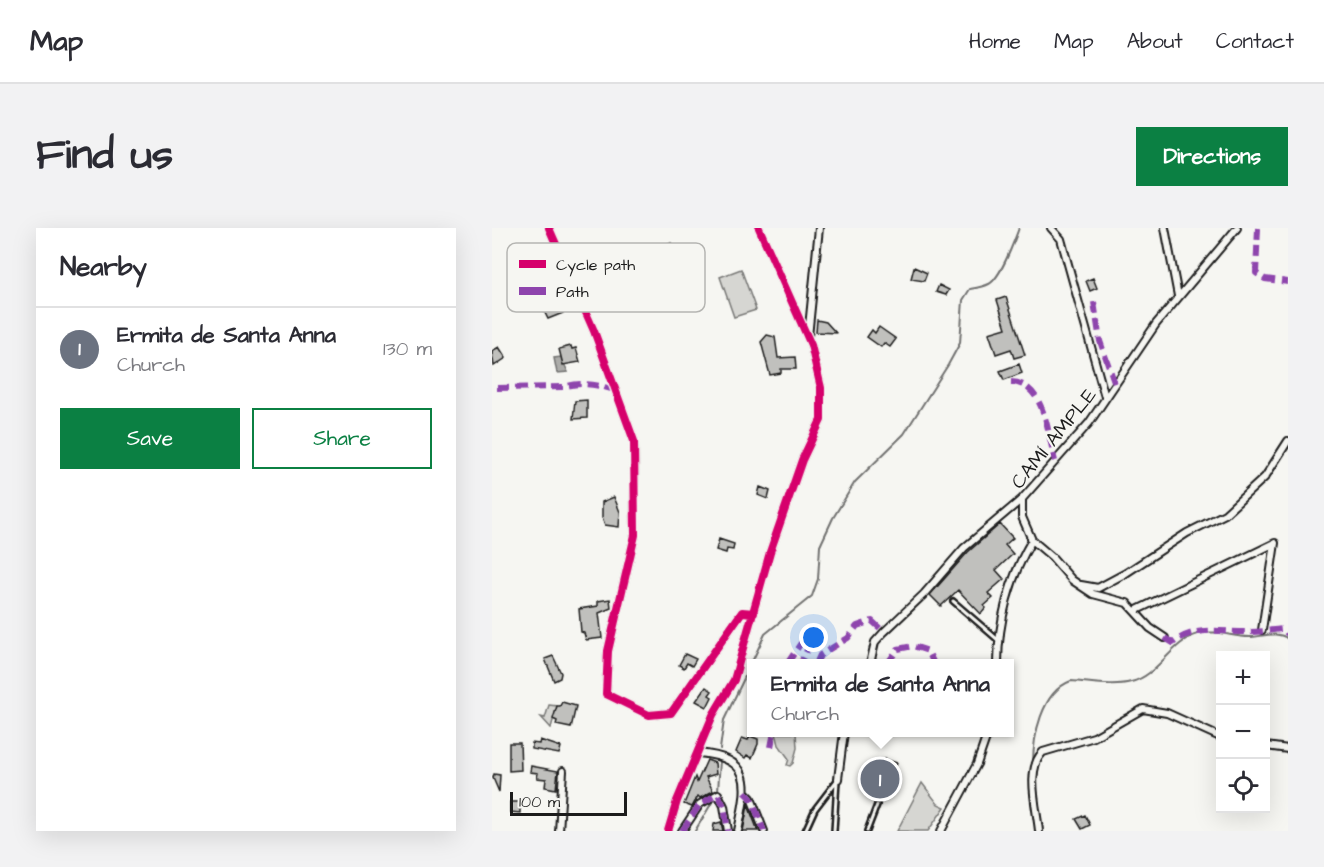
<!DOCTYPE html>
<meta charset="utf-8">
<style>
body{margin:0;font-family:"Architects Daughter",sans-serif;background:#f2f2f3;color:#2b2b33}
.controls{position:absolute;right:18px;bottom:18px;display:grid;overflow:hidden;border-radius:0px;box-shadow:0 6px 24px #0002}
.controls button{width:54px;height:54px;display:grid;place-items:center;padding:0;border:0;border-bottom:2px solid #e1e1e2;background:#fff;color:#2b2b33;font:30px sans-serif}
.scale{position:absolute;left:18px;bottom:15px;width:117px;box-sizing:border-box;padding-left:6px;border:3px solid #1c1c1c;border-top:0;font-size:16px;line-height:21px;white-space:nowrap;color:#1c1c1c;-webkit-text-stroke:4px #f6f6f2;paint-order:stroke}
.you{position:absolute;left:322px;top:410px;width:21px;height:21px;margin:-15px;border:4px solid #fff;border-radius:50%;background:#1a73e8;box-shadow:0 0 0 9px #1a73e833}
.badge{display:grid;place-items:center;width:39px;height:39px;border-radius:50%;background:#0b8043;color:#fff;font-size:20px;font-weight:700}
.pin{position:absolute;translate:-50% -50%;border:3px solid #fff;box-shadow:0 2px 6px #0006}
.popup{position:absolute;left:255px;top:431px;width:267px;height:78px;box-sizing:border-box;display:grid;place-content:center;border-radius:0px;background:#fff;filter:drop-shadow(0 2px 4px #0005);font-size:20px;white-space:nowrap;color:#7c7c81}
.popup b{font-size:22px;color:#2b2b33}
.popup::after{content:'';position:absolute;left:50%;top:100%;margin-left:-12px;border:12px solid transparent;border-top-color:#fff}
.list{margin:0;padding:0;list-style:none}
h2{display:flex;justify-content:space-between;align-items:center;height:78px;margin:0;padding:0 24px;font-size:26px}
h2 small{font-size:20px;font-weight:400;color:#7c7c81}
.list li{display:grid;grid-template-columns:39px 1fr auto;gap:18px;align-items:center;box-sizing:border-box;height:84px;padding:0 24px;border-top:2px solid #e1e1e2}
.list b{display:block;font-size:22px;white-space:nowrap}
.list p{margin:0;font-size:20px;white-space:nowrap;color:#7c7c81}
.list em{font-size:20px;font-style:normal;color:#7c7c81}
.actions{display:flex;gap:12px;padding:18px 24px}
.actions a{flex:1;padding:14px 0;border:2px solid #0b8043;border-radius:0px;text-align:center;font-size:21px;color:#0b8043}
.actions .main{background:#0b8043;color:#fff}
.icon{flex:none;width:33px;height:33px;fill:none;stroke:currentColor;stroke-width:2;stroke-linecap:round;stroke-linejoin:round}
.map{position:relative;flex:none;width:796px;height:603px;overflow:hidden;border-radius:0px}
header{display:flex;align-items:center;gap:36px;box-sizing:border-box;height:84px;padding:0 30px;background:#fff;border-bottom:2px solid #e1e1e2}
header strong{font-size:28px}
nav{display:flex;gap:33px;margin-inline-start:auto;font-size:21px}
.intro{display:flex;align-items:center;justify-content:space-between;box-sizing:border-box;height:144px;padding:0 36px}
h1{margin:0;font-size:42px}
.button{padding:15px 27px;border-radius:0px;background:#0b8043;color:#fff;font-size:21px;font-weight:700}
main{display:flex;gap:36px;padding:0 36px}
aside{flex:1;background:#fff;border-radius:0px;box-shadow:0 6px 24px #0002}
.map>svg:first-child{display:block}
</style>
<header>
<strong>Map</strong>
<nav><a>Home</a><a>Map</a><a>About</a><a>Contact</a></nav>
</header>
<div class="intro"><h1>Find us</h1><a class="button">Directions</a></div>
<main>
<aside>
<h2>Nearby<small></small></h2>
<ul class="list">
<li><span class="badge" style="background:#6b7280">1</span><div><b>Ermita de Santa Anna</b><p>Church</p></div><em>130 m</em></li>
</ul>
<div class="actions"><a class="main">Save</a><a>Share</a></div>
</aside>
<div class="map">
<svg width="796" height="603" viewBox="0 0 796 603">
<rect width="100%" height="100%" fill="#f6f6f2"/>
<filter id="ink" filterUnits="userSpaceOnUse"><feTurbulence type="fractalNoise" baseFrequency=".0167" numOctaves="2"/><feDisplacementMap in="SourceGraphic" scale="12" xChannelSelector="R" yChannelSelector="G"/><feConvolveMatrix kernelMatrix="1 2 1 2 8 2 1 2 1" color-interpolation-filters="sRGB"/></filter>
<g filter="url(#ink)">
<path fill="#d6d6d2" stroke="#797977" stroke-width="1.5" d="M249 41 264 82 242 89 228 49Z
M57 477 65 478 59 500 49 489 53 490Z
M284 505H304L305 520 301 535 298 538 295 537 297 531 287 517Z
M430 555 446 576 453 579 436 603H405Z"/>
<path fill="#acaca9" stroke="#727271" stroke-width="1.5" d="M69 129 76 144 65 145 62 130Z"/>
<g fill="none" stroke-linecap="round" stroke-linejoin="round">
<path stroke="#727271" stroke-width="2" d="M259 436 273 406 320 368 326 351 328 318 341 290 363 254 412 206 456 137 468 115 471 72 478 61C484 60 491 59 497 56 509 50 522 13 527 0
M228 521 232 492 259 436
M541 537C541 509 549 464 579 453 598 454 621 459 639 454 666 448 679 414 706 406 725 401 742 410 760 409 772 408 786 403 796 411
M226 563 228 532
M203 603 222 571"/>
</g>
<path fill="#c0c0bd" stroke="#1c1c1c" stroke-width="1.5" d="M179 15 192 32 176 40 166 22Z
M34 19 39 32 28 36 24 23Z
M422 39 435 45 432 53 419 51Z
M601 50 605 60 598 63 594 53Z
M447 57 457 62 454 67 444 64Z
M64 66 66 72 69 71 71 85 56 91 48 75 51 74 50 71Z
M514 69 533 127 522 130 519 121 504 126 497 105 514 100 505 72Z
M325 92 334 94 344 105 324 104Z
M387 99 404 111 398 119 392 115 389 119 375 109 380 102 383 105Z
M275 107 283 109 286 130 303 129 304 141H289V145L278 147 269 114Z
M79 118 80 121 84 120 88 134 71 137 67 121Z
M7 119 14 130 2 138 0 123Z
M527 136 530 145 512 152 508 143Z
M95 172V190L81 191 83 173Z
M268 259 278 263 276 271 266 267Z
M122 269 128 284 127 299 113 297 110 289V274Z
M508 296 521 310 513 317 521 326 504 342 512 351 496 365 501 370 492 378 494 380 489 386 466 362 449 378 438 367 476 324Z
M227 311 242 316 241 322 235 321 234 325 224 322Z
M118 371 119 380 107 385 110 410 94 412 92 405 89 404 87 381 106 378V373Z
M193 426 204 431 200 438 195 435 192 440 187 437Z
M61 428 69 445 68 450 62 453 53 431Z
M214 459 220 463 217 467 220 469 215 479 204 473Z
M70 474 84 478 79 500 64 497 65 493 61 491 65 478H68Z
M258 508 266 511V516L260 530 255 527 253 530 244 524 250 510 256 512Z
M48 512 69 519 67 526 40 521V515L47 516Z
M17 515H28L29 542 17 543Z
M392 531 405 535 395 564 374 557 379 543 387 545Z
M215 532 223 535 224 546 214 549 221 563 208 570 206 568 200 579 192 576 203 549 205 554Z
M39 538 66 543 64 561 53 559 54 551 45 550 46 545 38 544Z
M2 546 8 547 7 564 1 550Z
M18 574H28V585L18 584Z
M256 577 266 603H251Z
M593 587 598 597 590 601 584 591Z
M229 594 231 603H221L222 596Z"/>
<g fill="none" stroke-linecap="round" stroke-linejoin="round">
<g stroke="#1c1c1c" stroke-width="8">
<path id="lane" d="M461 373 506 412
M313 603 323 581 346 551
M342 603 345 553
M375 603 385 577"/>
</g>
<g stroke="#1c1c1c" stroke-width="10">
<path id="street" d="M57 0 102 103 142 213 143 307 116 423 114 466 157 487 179 485 250 384 262 385
M559 0 569 11 613 169
M673 0 686 68
M316 109 327 0
M589 357 606 360 634 345 695 305 733 286 773 249 796 213
M645 382 783 315 770 402
M673 410 658 400 635 375 601 366 580 352 560 329 540 312 530 289V271L597 195 664 96 745 0
M378 436 383 414 392 404 432 366 472 320 530 271
M506 436C506 393 518 349 540 312
M774 518 796 521
M206 525C264 530 255 558 246 603
M346 551 352 504
M253 564 259 570 272 603
M67 603 71 543
M176 603 185 573 221 487 242 452 278 324 310 232 329 192V160L319 117 267 0
M190 603 208 576 226 566 232 578 236 603
M449 603 485 536 496 504
M547 603C545 581 533 541 551 524L602 509 651 481 675 485 728 509"/>
</g>
<use href="#lane" stroke="#f6f6f2" stroke-width="3"/>
<use href="#street" stroke="#f6f6f2" stroke-width="6"/>
<path stroke="#8e44ad" stroke-width="6" stroke-dasharray="12 6" stroke-linecap="butt" d="M766 0 764 45 773 51 796 54
M602 74 608 113 624 159
M519 154C553 155 556 207 563 233
M5 160 72 159C90 153 107 157 125 163
M673 410 681 415C705 396 730 405 757 404 768 404 779 402 790 401L796 406
M295 436 309 415 316 411 318 416 310 432
M324 436 328 427 356 410 365 398 380 393 392 404
M395 436 406 421 421 418 436 423 442 436
M279 519 282 504
M253 564 259 570 272 603
M190 603 208 576 226 566 232 578 236 603"/>
<g stroke="#f6f6f2" stroke-width="11">
<path id="cycleway" d="M57 0 102 103 142 213 143 307 116 423 114 466 157 487 179 485 250 384 262 385
M176 603 185 573 221 487 242 452 278 324 310 232 329 192V160L319 117 267 0"/>
</g>
<use href="#cycleway" stroke="#d6006c" stroke-width="8"/>
</g>
</g>
<g text-anchor="middle" stroke-width="4.5" stroke-linejoin="round" paint-order="stroke">
<g font-size="20" fill="#1c1c1c" stroke="#f6f6f2">
<text transform="translate(561 210) rotate(-51)" y="7">CAMÍ AMPLE</text>
</g>
</g>
<rect x="15" y="15" width="198" height="69" rx="9" fill="#f6f6f2" stroke="#b5b5b2" stroke-width="1.5"/>
<rect x="27" y="32" width="27" height="8" fill="#d6006c"/>
<rect x="27" y="59" width="27" height="8" fill="#8e44ad"/>
<g font-size="16" fill="#1c1c1c">
<text x="64" y="42">Cycle path</text>
<text x="64" y="69">Path</text>
</g>
</svg>
<div class="controls">
<button>+</button>
<button>−</button>
<button><svg class="icon" aria-label="locate" viewBox="0 0 24 24"><circle cx="12" cy="12" r="6"/><path d="M12 2v4M12 18v4M2 12h4M18 12h4"/></svg></button>
</div>
<div class="scale">100 m</div>
<div class="you"></div>
<div class="pin badge" style="left:388px;top:551px;background:#6b7280">1</div>
<div class="popup"><b>Ermita de Santa Anna</b>Church</div>
</div>
</main>
